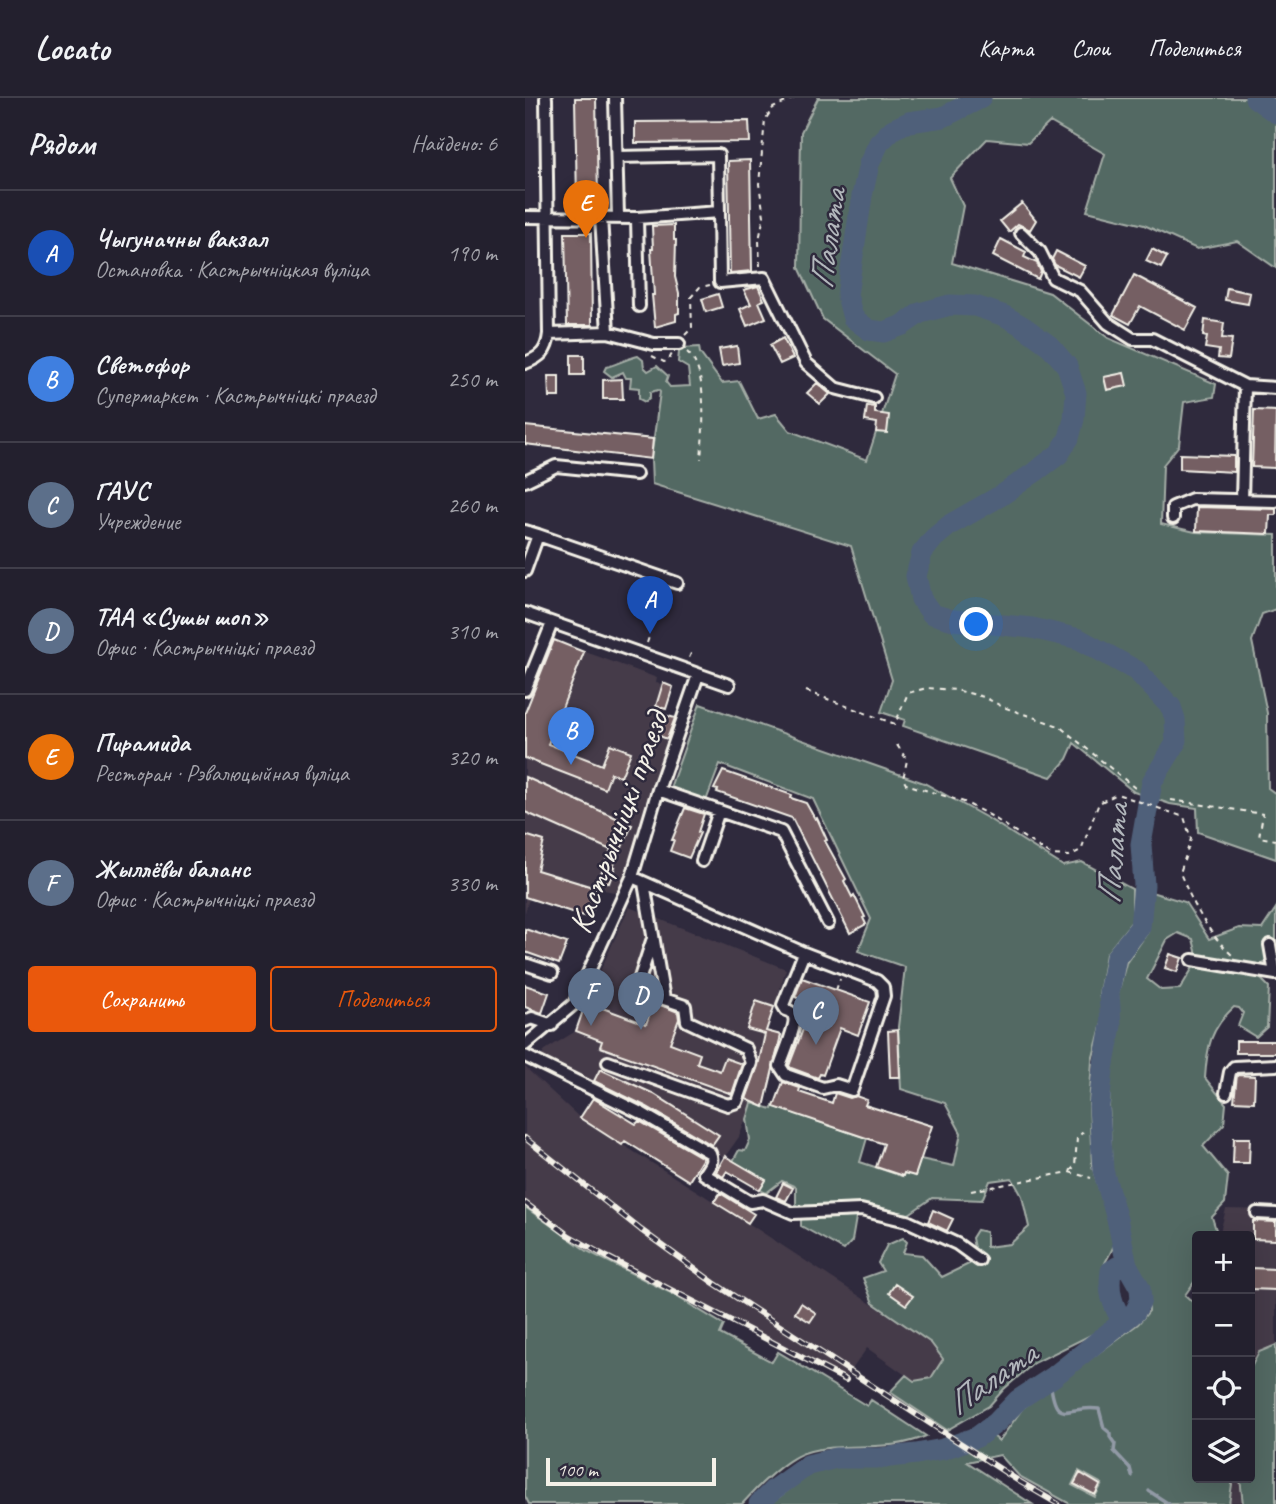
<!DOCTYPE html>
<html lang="ru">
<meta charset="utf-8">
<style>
body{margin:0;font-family:Caveat,sans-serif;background:#2f2d3a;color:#f1f3f6}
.controls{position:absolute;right:21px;bottom:21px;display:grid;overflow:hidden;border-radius:7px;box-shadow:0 7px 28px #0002}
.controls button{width:63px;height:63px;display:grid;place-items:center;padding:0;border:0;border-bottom:2px solid #403e4a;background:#23202e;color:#f1f3f6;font:35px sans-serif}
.scale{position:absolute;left:21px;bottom:18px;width:170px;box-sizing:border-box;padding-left:7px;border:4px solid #f4f1e8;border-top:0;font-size:19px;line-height:24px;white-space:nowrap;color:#f4f1e8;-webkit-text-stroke:5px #2f2a3d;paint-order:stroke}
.you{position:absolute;left:452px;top:527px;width:24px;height:24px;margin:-18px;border:5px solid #fff;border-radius:50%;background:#1a73e8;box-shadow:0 0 0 10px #1a73e833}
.badge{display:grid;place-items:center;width:46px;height:46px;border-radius:50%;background:#ea580c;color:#fff;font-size:23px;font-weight:700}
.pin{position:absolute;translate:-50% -58px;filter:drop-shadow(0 2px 4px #0008)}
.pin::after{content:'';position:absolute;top:37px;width:24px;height:21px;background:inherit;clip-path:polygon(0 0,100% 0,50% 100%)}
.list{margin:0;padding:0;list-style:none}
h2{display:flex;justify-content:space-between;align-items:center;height:91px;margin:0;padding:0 28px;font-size:30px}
h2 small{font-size:23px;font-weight:400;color:#a3a3aa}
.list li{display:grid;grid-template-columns:46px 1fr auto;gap:21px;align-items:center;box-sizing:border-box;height:126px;padding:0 28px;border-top:2px solid #403e4a}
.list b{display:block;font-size:26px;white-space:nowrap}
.list p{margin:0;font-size:23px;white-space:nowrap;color:#a3a3aa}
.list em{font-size:23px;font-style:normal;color:#a3a3aa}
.actions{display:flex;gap:14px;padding:21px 28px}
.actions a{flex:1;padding:16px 0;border:2px solid #ea580c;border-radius:7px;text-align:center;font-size:24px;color:#ea580c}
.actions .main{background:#ea580c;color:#fff}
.icon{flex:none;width:38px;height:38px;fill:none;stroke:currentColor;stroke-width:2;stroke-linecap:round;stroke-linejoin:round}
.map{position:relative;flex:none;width:751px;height:1406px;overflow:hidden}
header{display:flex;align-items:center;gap:42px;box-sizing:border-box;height:98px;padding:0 35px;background:#23202e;border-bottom:2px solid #403e4a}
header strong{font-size:33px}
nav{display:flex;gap:38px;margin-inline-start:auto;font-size:24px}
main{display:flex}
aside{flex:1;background:#23202e}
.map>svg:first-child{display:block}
</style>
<header>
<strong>Locato</strong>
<nav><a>Карта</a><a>Слои</a><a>Поделиться</a></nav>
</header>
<main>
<aside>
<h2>Рядом<small>Найдено: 6</small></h2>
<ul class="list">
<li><span class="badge" style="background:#1a4fb4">A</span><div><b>Чыгуначны вакзал</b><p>Остановка · Кастрычніцкая вуліца</p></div><em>190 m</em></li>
<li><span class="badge" style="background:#3f7fe0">B</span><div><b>Светофор</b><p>Супермаркет · Кастрычніцкі праезд</p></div><em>250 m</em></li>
<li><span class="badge" style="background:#5c6f8a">C</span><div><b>ГАУС</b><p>Учреждение</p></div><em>260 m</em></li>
<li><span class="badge" style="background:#5c6f8a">D</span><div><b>ТАА «Сушы шоп»</b><p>Офис · Кастрычніцкі праезд</p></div><em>310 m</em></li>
<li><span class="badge" style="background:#e8710a">E</span><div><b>Пирамида</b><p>Ресторан · Рэвалюцыйная вуліца</p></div><em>320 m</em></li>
<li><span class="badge" style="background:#5c6f8a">F</span><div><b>Жыллёвы баланс</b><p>Офис · Кастрычніцкі праезд</p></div><em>330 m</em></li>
</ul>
<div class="actions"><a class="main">Сохранить</a><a>Поделиться</a></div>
</aside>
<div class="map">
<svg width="751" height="1406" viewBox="0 0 751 1406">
<rect width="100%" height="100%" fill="#2f2a3d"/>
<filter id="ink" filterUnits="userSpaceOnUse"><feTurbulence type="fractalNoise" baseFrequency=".0143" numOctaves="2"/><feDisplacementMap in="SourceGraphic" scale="14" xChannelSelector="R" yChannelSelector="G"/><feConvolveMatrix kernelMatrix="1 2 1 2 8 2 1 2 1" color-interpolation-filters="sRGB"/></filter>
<g filter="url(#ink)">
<path fill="#443a49" d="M28 542 132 580 131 585 148 589 139 616 150 620 94 795 74 791 12 773 0 815V615Z
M104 809 261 871 222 1002 227 1005 214 1039 199 1060 121 1010 15 961 20 952 51 933 61 904Z
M0 969 55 1020 223 1125 406 1245 418 1261 406 1280 389 1283 342 1250 321 1280 62 1153 0 1109Z
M701 1111 751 1112V1406L704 1404 708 1380H725V1138H694Z"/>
<path fill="#536964" stroke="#a4ada6" stroke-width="2" fill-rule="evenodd" d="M293 0H751V170L712 143 672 151 619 127 562 113 580 56 525 24 503 45 462 41 425 80 438 108 427 165 525 195 583 240 691 286 689 299 659 304 654 347 638 367 636 426 670 434 751 437V511L737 516 727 543 742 615 743 690 751 696V761L673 734 672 710 645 706 609 694 549 645 542 661 526 679 378 628 380 622 356 614 367 582 326 448 127 386 126 361 135 294 133 292 125 294V299L120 304 114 301V290L105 289 106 280H101L98 274 87 279 79 273 81 269C87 268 104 260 113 258L118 262 119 269 123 273 132 268 143 278 141 284 145 289 165 288 163 270 153 264 154 254 158 250 174 249 175 255 197 285 214 283 233 321 251 316 265 333 342 362 370 276 298 221 274 169 276 34Z
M175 606 399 685 464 721 538 768 557 764 607 791V823L581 856 574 896 579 917 567 963 564 1007 567 1068 590 1143C588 1152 584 1157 580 1165 572 1183 579 1204 589 1220L572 1234 509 1265 479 1291 464 1308 422 1332 365 1294 381 1277 389 1283 406 1280 418 1261 406 1245 348 1205 338 1180 358 1173 353 1165 362 1147 378 1140 382 1144 378 1155 397 1157 417 1179 448 1164 450 1155 447 1140 452 1132 461 1134V1149L485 1146 504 1129 497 1098 487 1080 465 1083 457 1102 407 1100 384 1116 333 1108 327 1143 319 1152 276 1128V1120L280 1113 271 1107V1089L257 1083 241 1095 235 1092 240 1083 208 1063 214 1052 220 1053 225 1042 222 1021 227 1005 247 1011 248 1008 342 1040 335 1064 377 1078 379 1075 390 1078 395 1061 429 1068 436 1035 420 1005 376 991 373 929 380 869 333 853 346 821 288 701 195 666 181 703 145 690Z
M626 794 660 804 684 841 714 830 737 831 751 810V865L741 864 727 872 744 889 742 929 731 939 713 928 718 915 714 910 709 909C685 931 682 949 680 980L701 1006 699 1026 678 1048 703 1078 700 1105 687 1119 692 1135 690 1138H672V1180L660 1197 672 1208V1380H708L704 1406H545L494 1378 475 1357 442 1364 507 1406H245L290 1372 309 1367 357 1366 421 1357 468 1338 474 1343 498 1310 613 1226 624 1213 623 1188 605 1168V1140L591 1093 587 1071 584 1008 586 972 595 928 593 896 601 865 623 834ZM653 835 668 841 673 861 655 891 636 892 622 881 642 842ZM554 1373 577 1386 570 1399 547 1387Z
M0 1109 62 1153 144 1194 199 1227 195 1236 247 1264 253 1254 342 1308 346 1302 401 1338C361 1356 320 1342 279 1355 259 1362 231 1390 217 1406H4L0 1398Z
M751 1247V1406H718L715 1380H725V1271L734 1254Z"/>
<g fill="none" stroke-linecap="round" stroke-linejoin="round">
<path stroke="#929aa6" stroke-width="3.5" d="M525 1282C531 1332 541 1306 574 1311L579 1330 585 1335V1339L590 1346 589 1353 605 1370 607 1378
M624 1393 644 1406"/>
<path stroke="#50607a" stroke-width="21" d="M730 0 751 15
M598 1224C587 1206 583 1194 586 1173L592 1169 602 1167
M234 1406 248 1392 283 1367 311 1360H356L391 1356 418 1351 452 1339 471 1325 493 1302 528 1279 610 1214 616 1202 615 1190 602 1167 593 1125 578 1072 574 1008 578 971 586 927 584 895 591 859 615 829 619 787 616 746 627 684 651 645 650 621 646 609 612 573 554 541 507 530 428 522 407 516 396 501 391 478 397 455 409 440 426 426 477 397 510 374 534 356 544 340 549 321 551 295 542 268 525 248 499 229 480 218 450 208 425 207 395 215 378 227 359 234 344 232 328 220 322 197 337 98 344 66 354 45 368 31 384 24 418 19 456 0"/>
</g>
<path fill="#755e64" stroke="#f4f1e8" stroke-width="2" d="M50 0H71L73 100 66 102 52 103Z
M224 23 225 44 110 45V24Z
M225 62 227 173 205 175 203 63Z
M497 105 511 122 505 132 493 126 484 134 475 123Z
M149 127V142H151L150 179 154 195V215L151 216V223L130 229 127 197H129L126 151H128L127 128Z
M40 135H66L67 227H42Z
M476 141 501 154 499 159 512 165 516 174 513 181 468 158Z
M627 151 642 159 636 170 621 163Z
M531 153 560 168 554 179 530 167 527 161Z
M609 177 672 210 660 232 615 208 605 226 588 217Z
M233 188 239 202 234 204 241 220 222 228 215 211 226 206 219 192Z
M702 190 725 195 723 206 700 202Z
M193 196 197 209 181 214 177 201Z
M680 222 699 225 697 240 707 241 704 261 693 260 694 252 680 250 682 239 678 238Z
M258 240 268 260 255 266 245 247Z
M212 248 214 265 197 268 194 251Z
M46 257H59V277H46Z
M599 275 602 288 582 292 579 279Z
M23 278H34V299H24Z
M97 281 98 301H78V282Z
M292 285 305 296 295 306 282 295Z
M342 308 350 309V315L364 317 362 335 351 334 352 325 340 323Z
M729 312 751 313 750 370 727 369Z
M0 328 128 341 126 361 0 346Z
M655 356 709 358V374L655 371Z
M672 409 751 411V417H745L744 436 671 433Z
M29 542 59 554 23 646 77 667 85 646 106 654 96 679 86 675 80 691 0 660V615Z
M138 585 148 589 141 611 131 608Z
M139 617 150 620 142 641 132 637Z
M198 673 267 697 266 700 281 705 290 721 292 720 302 742 300 743 321 781 319 783 327 799 329 797 340 819 338 820 341 826 325 835 267 720 192 694 193 692 189 691Z
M0 679 107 727 88 769H90L84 785 74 781 86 752 0 714Z
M160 710 179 716 173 734 175 735 164 760 145 753 149 742H147Z
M0 737 19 743 12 772 74 791 65 820 0 799Z
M0 831 42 845 34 866 0 854Z
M645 856 657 860 652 874 640 870Z
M277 880 345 904 333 937 315 930 298 977 295 976 293 980 266 970 264 968 280 926 277 925V917L282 904 270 899Z
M0 887 24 895 17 915 0 909Z
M231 903 249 909 241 933 256 937 239 1009 221 1001 233 968 240 936 222 931Z
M61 904 121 926 129 904 153 914 154 921 145 945 175 956 172 965 195 973 200 960 217 966 207 996 75 949 77 943 51 933Z
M373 932 375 979H365L363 933Z
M711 943H751V955H711Z
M75 971 129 996 194 1037 187 1047 122 1009 69 983Z
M712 977 730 978 729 1004 709 1003Z
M258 984 275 990 274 994 307 1005 310 995 325 1000 331 998 342 1002 340 1007 407 1028 390 1078 379 1075 378 1078 351 1069 359 1046 249 1009Z
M68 1000 111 1026 114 1023 178 1060 164 1083 100 1043 97 1047 55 1020Z
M709 1040H725L724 1065H708Z
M200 1058 241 1082 235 1092 202 1073 198 1079 191 1074Z
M258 1085 268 1090 261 1103 251 1099Z
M195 1095 229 1116 223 1125 189 1104Z
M408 1112 428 1121 422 1133 403 1124Z
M728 1123 751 1124V1142L728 1141Z
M725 1170 751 1171V1192L725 1191Z
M370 1186 388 1198 381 1207 364 1195Z
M276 1205 291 1215 285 1224 270 1215Z
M555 1375 575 1387 570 1397 549 1386Z"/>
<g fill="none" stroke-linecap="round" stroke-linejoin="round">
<g stroke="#f4f1e8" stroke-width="16">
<path id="minor" d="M90 0 93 119
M92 59 193 57 194 114
M0 119 112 120 194 114 195 184 239 180 281 265 310 290 349 300
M76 119 83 234
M112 120 114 208
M496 135 515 154 528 180 555 193 583 225 608 241H627L720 288 751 290
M24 236 83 234 129 246H154
M0 265C16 259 22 253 24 236L21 0
M0 383 31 368 111 376
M717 402 720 288
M648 420V409L667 401 751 403
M0 433 13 437 0 473
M13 437 152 485
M0 515 204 587
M0 592 27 525
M133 692 256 734 303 825
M177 763 194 713
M107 779 279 855 352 883 358 889 359 898 327 992 311 987 298 990 261 977 255 968C258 958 272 927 269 919 268 914 265 913 261 912L258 907 279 855
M745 847 750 876
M667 862 751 876
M0 866 27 875
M107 904 127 843
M0 923 7 920 27 927
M0 947 49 906 107 779 133 692 173 577
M0 958 118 1016 185 1055C189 1064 184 1068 179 1076L225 1104 238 1102 268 1115 336 1112 382 1123 432 1146 454 1162
M83 964 203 1007 212 1004 226 965 221 951 162 923 160 908 139 901 119 785
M701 995 705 974 709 969 751 967
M732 1115 751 1116"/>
</g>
<path stroke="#f4f1e8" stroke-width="2" stroke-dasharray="5 5" stroke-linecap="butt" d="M235 168 234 142 239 118 234 86 240 22 248 10 269 0
M160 237 167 230 166 199 175 189 185 187
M162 254C184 273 178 333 176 361
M127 258 139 264 143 263 147 256
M122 545 125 536
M164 560 168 551
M281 593 370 626 383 595 402 590 431 592 459 599 478 609 534 628 610 690
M372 647 382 662 378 681 381 686 439 704 466 718 526 757 544 758 556 752 574 705 592 696 659 719 666 741 655 775C668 806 682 834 707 857
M646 702 738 716 734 739 751 742
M311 892 315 881
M545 1073 550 1068 552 1040 558 1034
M446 1093 544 1074 566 1080"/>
<use href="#minor" stroke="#2f2a3d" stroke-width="10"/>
<g stroke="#f4f1e8" stroke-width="6">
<path id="rail" d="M0 1040 116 1132 189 1185 492 1382 533 1406
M0 1105 43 1137 82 1159 321 1282"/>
</g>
<use href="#rail" stroke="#2f2a3d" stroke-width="3.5" stroke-dasharray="10" stroke-linecap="butt"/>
</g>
</g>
<g text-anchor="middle" stroke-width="5" stroke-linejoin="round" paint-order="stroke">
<g font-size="33" fill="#f4f1e8" stroke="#2f2a3d">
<text transform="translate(92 724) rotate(-70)" y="12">Кастрычніцкі праезд</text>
</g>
<g font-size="35" font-style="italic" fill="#b2b7bc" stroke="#2f2a3d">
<text transform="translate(302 141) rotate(-82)" y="12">Палата</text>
<text transform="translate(587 756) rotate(-85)" y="12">Палата</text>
<text transform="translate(466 1280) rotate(-35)" y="12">Палата</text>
</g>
</g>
</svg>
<div class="controls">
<button>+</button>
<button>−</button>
<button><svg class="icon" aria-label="locate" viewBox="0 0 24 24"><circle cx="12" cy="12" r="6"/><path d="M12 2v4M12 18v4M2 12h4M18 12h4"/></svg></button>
<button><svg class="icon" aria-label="layers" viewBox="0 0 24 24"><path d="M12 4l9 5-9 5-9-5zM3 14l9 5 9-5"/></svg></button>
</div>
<div class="scale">100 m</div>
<div class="you"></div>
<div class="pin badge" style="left:125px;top:536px;background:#1a4fb4">A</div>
<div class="pin badge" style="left:46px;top:667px;background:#3f7fe0">B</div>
<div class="pin badge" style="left:291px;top:947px;background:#5c6f8a">C</div>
<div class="pin badge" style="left:116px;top:932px;background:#5c6f8a">D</div>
<div class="pin badge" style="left:61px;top:140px;background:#e8710a">E</div>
<div class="pin badge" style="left:66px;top:928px;background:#5c6f8a">F</div>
</div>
</main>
